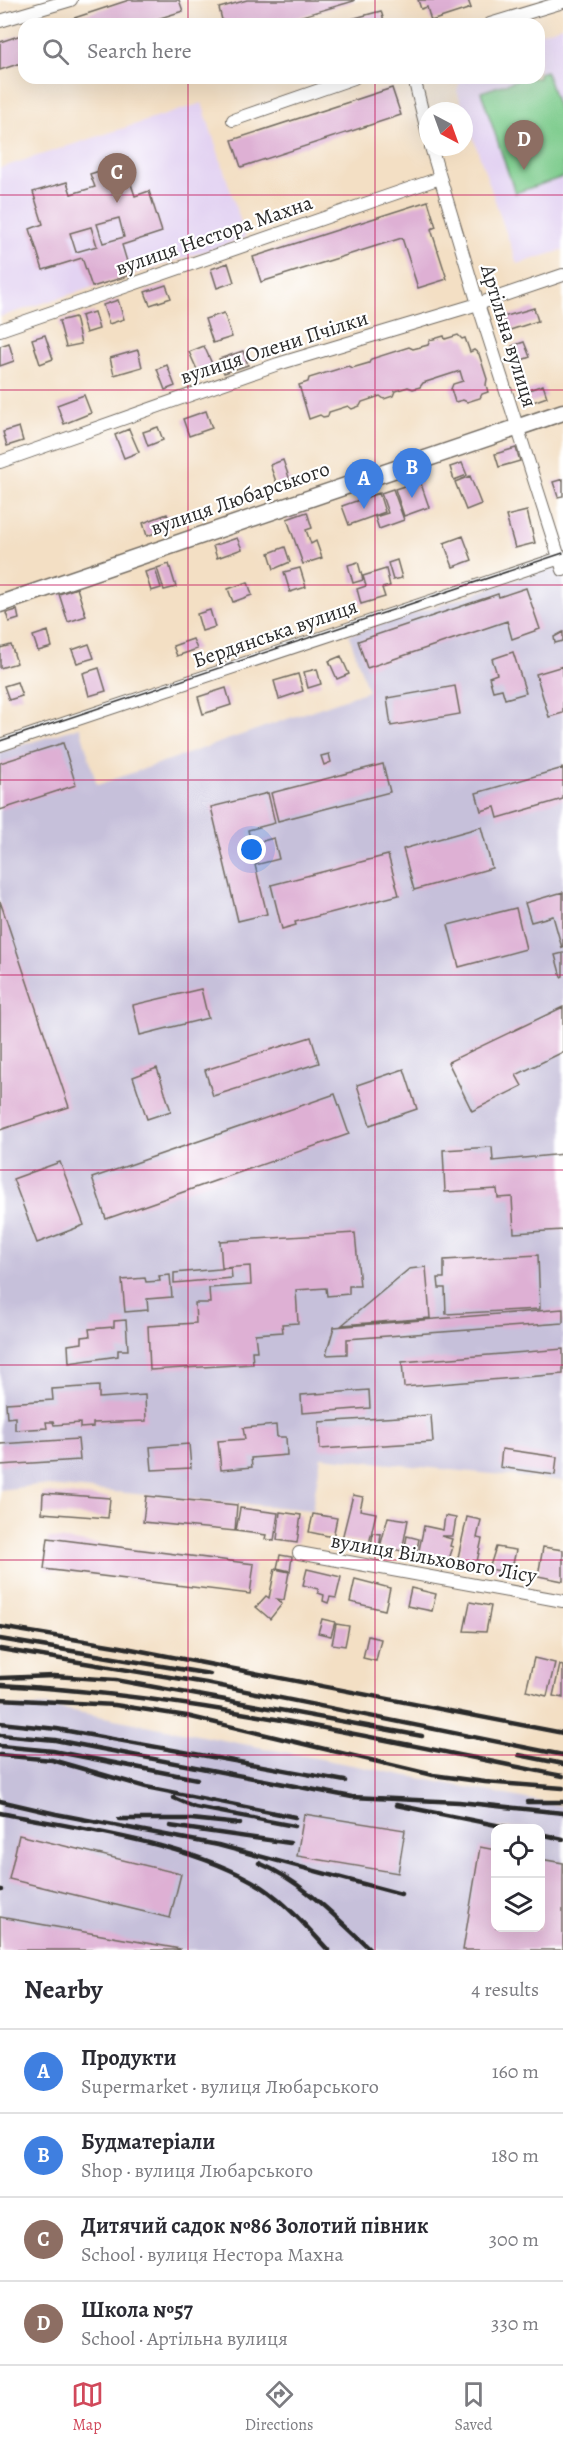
<!DOCTYPE html>
<meta charset="utf-8">
<style>
body{margin:0;font-family:Alegreya,serif;background:#f2f2f3;color:#2b2b33}
.controls{position:absolute;right:18px;bottom:18px;display:grid;overflow:hidden;border-radius:12px;box-shadow:0 6px 24px #0002}
.controls button{width:54px;height:54px;display:grid;place-items:center;padding:0;border:0;border-bottom:2px solid #e1e1e2;background:#fff;color:#2b2b33;font:30px sans-serif}
.compass{position:absolute;left:419px;top:102px;width:54px;height:54px;border-radius:50%;background:#fff;box-shadow:0 6px 24px #0002;rotate:139deg}
.you{position:absolute;left:252px;top:850px;width:21px;height:21px;margin:-15px;border:4px solid #fff;border-radius:50%;background:#1a73e8;box-shadow:0 0 0 9px #1a73e833}
.badge{display:grid;place-items:center;width:39px;height:39px;border-radius:50%;background:#d1495b;color:#fff;font-size:20px;font-weight:700}
.pin{position:absolute;translate:-50% -50px;filter:drop-shadow(0 2px 3px #0008)}
.pin::after{content:'';position:absolute;top:32px;width:21px;height:18px;background:inherit;clip-path:polygon(0 0,100% 0,50% 100%)}
.list{margin:0;padding:0;list-style:none}
h2{display:flex;justify-content:space-between;align-items:center;height:78px;margin:0;padding:0 24px;font-size:26px}
h2 small{font-size:20px;font-weight:400;color:#7c7c81}
.list li{display:grid;grid-template-columns:39px 1fr auto;gap:18px;align-items:center;box-sizing:border-box;height:84px;padding:0 24px;border-top:2px solid #e1e1e2}
.list b{display:block;font-size:22px;white-space:nowrap}
.list p{margin:0;font-size:20px;white-space:nowrap;color:#7c7c81}
.list em{font-size:20px;font-style:normal;color:#7c7c81}
.icon{flex:none;width:33px;height:33px;fill:none;stroke:currentColor;stroke-width:2;stroke-linecap:round;stroke-linejoin:round}
.map{position:relative;flex:none;width:563px;height:1950px;overflow:hidden}
.search{position:absolute;background:#fff;box-shadow:0 6px 24px #0002;left:18px;right:18px;top:18px;height:66px;display:flex;align-items:center;gap:15px;box-sizing:border-box;padding:0 21px;border-radius:18px;color:#7c7c81;font-size:22px}
.sheet{height:414px;background:#fff}
nav{display:flex;justify-content:space-around;align-items:center;box-sizing:border-box;height:84px;border-top:2px solid #e1e1e2;background:#fff;font-size:16px;color:#7c7c81}
nav a{display:grid;justify-items:center;gap:3px}
nav .on{color:#d1495b}
.map>svg:first-child{display:block}
</style>
<div class="map">
<svg width="563" height="1950" viewBox="0 0 563 1950">
<rect width="100%" height="100%" fill="#fff"/>
<filter id="ink" filterUnits="userSpaceOnUse"><feTurbulence type="fractalNoise" baseFrequency=".0167" numOctaves="2"/><feDisplacementMap in="SourceGraphic" scale="12" xChannelSelector="R" yChannelSelector="G"/><feConvolveMatrix kernelMatrix="1 2 1 2 8 2 1 2 1" color-interpolation-filters="sRGB"/></filter>
<filter id="wash" filterUnits="userSpaceOnUse"><feTurbulence type="fractalNoise" baseFrequency=".008" numOctaves="4" result="noise"/><feDisplacementMap in="SourceGraphic" scale="24" xChannelSelector="R" yChannelSelector="G"/><feGaussianBlur stdDeviation="1.35" result="paint"/><feColorMatrix in="noise" values="0 0 0 0 0 0 0 0 0 0 0 0 0 0 0 0 0 1.4 0 .05"/><feComposite in="paint" operator="in"/></filter>
<g filter="url(#wash)">
<rect width="100%" height="100%" fill="#f3dfc4"/>
<path fill="#e3d3f2" d="M563 26V250L517 264 457 91 461 78H539V33Z
M202 103 246 238 0 317V168Z"/>
<path fill="#c6c0da" fill-rule="evenodd" d="M563 564V1481L321 1457 312 1510 38 1485 0 1490V752L80 727 97 785 368 691 349 635Z
M47 1706 563 1806V1950H0V1707ZM496 1828H540V1928H496Z"/>
<path fill="#7bcb8b" stroke="#537b5b" stroke-width="1.5" d="M546 71 563 123V177L515 193 481 92 523 78H539V73Z"/>
<g id="blocks">
<path fill="#deb0d4" fill-rule="evenodd" d="M129 0H179L183 11 141 24H56Z
M247 0H354V1L275 24H223L219 8Z
M418 0H468L471 8 431 21 427 7 421 9Z
M381 11 385 24H336V23Z
M24 34V62L0 70V42Z
M392 88 401 115 241 167 232 140Z
M124 163 135 196 149 191 162 232 122 245 131 275 92 287 82 258 43 270 30 229 43 224 33 192 67 182 71 194 95 187 90 174ZM119 218 124 237 103 243 97 224ZM91 227 97 246 76 252 70 233Z
M428 201 436 227 431 229 447 279 418 288 402 238 261 282 253 257Z
M228 263 234 282 217 288 211 269Z
M166 285 171 298 150 305 145 292Z
M118 300 124 319 109 324 103 305Z
M534 308 538 321 507 331 503 317Z
M94 312 99 329 86 333 81 316Z
M224 313 232 337 213 343 205 319Z
M75 317 81 344 66 347 59 321Z
M45 335 53 359 40 364 32 339Z
M458 335 462 339 465 338 470 352 474 350 479 354 487 379 486 385 488 392 482 394 480 398 467 402 463 400 455 402 451 389 453 384 463 381 460 371 423 383 420 387 413 389 408 387 395 391 393 396 384 399 380 396 362 402 360 406 352 409 348 406 329 412 328 416 323 417 320 415 309 419 299 385 308 382 309 378 348 366 352 368 369 363 371 359 409 347 413 349 428 345 430 340 444 336 445 339Z
M524 342 530 357 519 361 512 346Z
M9 343 14 361 0 366V346Z
M204 346 214 368 199 374 189 352Z
M138 350 142 367 114 375 110 358Z
M243 351 248 365 224 373 219 359Z
M167 365 175 386 165 390 157 369Z
M543 385 547 397 530 403 526 391Z
M84 395 91 413 64 424 57 405Z
M206 411 212 428 189 436 183 419Z
M19 427 23 441 7 446 3 432Z
M158 427 163 440 148 446 143 432Z
M129 429 139 452 124 458 115 435Z
M516 448 520 461 499 467 495 454Z
M283 460 292 486 279 490 270 465Z
M462 463 467 475 454 480 450 467Z
M470 476 481 504 466 510 455 482Z
M563 479V496L558 497 553 482Z
M420 481 429 507 404 516 395 489Z
M393 489 404 520 379 529 375 517 388 513 381 493Z
M379 493 385 512 349 525 342 506Z
M527 511 535 543 515 548 506 516Z
M307 512 312 528 306 530 311 544 316 541 322 558 303 564 287 519Z
M167 514 172 527 147 536 143 523Z
M463 536 472 560 453 567 444 543Z
M237 538 242 549 217 558 213 546Z
M285 547 290 562 274 569 269 553Z
M397 560 402 578 393 580 388 563Z
M358 562 363 580 353 583 348 565Z
M169 564 176 587 164 590 157 568Z
M300 568 306 587 290 592 284 572Z
M155 569 161 588 151 591 145 572Z
M386 569 390 586 382 588 385 597 361 604 357 589 366 586 363 576Z
M248 582 252 595 233 602 228 589Z
M77 588 86 616 68 622 59 594Z
M526 588 540 629 512 639 507 621 367 668 358 641 498 594 499 597Z
M17 610 19 619 9 622 6 613Z
M210 610 215 627 202 631 197 614Z
M48 631 52 647 38 651 33 636Z
M563 632V641L555 643 554 637Z
M193 639 197 649 177 656 173 646Z
M89 644 94 658 77 663 72 650Z
M11 645 17 663 0 668V648Z
M513 652 526 693 505 699 502 689 493 691 489 677 497 674 492 659Z
M341 656 349 674 337 679 329 661Z
M563 666V713L549 717 536 674Z
M99 668 106 691 89 696 83 673Z
M317 669 321 684 308 688 304 672Z
M298 674 303 691 279 699 274 681Z
M17 682 22 696 9 700 4 686Z
M455 686 460 714 391 726 387 698Z
M226 688 231 705 203 714 198 697Z
M63 743 76 785 0 810V763Z
M329 754 331 762 324 765 321 756Z
M383 764 390 792 278 821 271 793Z
M563 768V799L498 818 495 807 481 811 476 793Z
M268 793 275 823 248 830 251 844 274 838 279 859 255 865 267 914 238 921 211 807Z
M481 827 492 868 414 890 403 849Z
M388 855 399 895 295 922 296 925 282 929 271 885Z
M563 892V947L562 948 553 916 531 922 525 903Z
M0 901 69 1107 0 1130Z
M516 908 526 949 459 967 448 925Z
M563 953V976L561 977 555 955Z
M201 989 208 1018 140 1035 133 1005Z
M563 1007V1052L516 1075 522 1086 472 1111 448 1062Z
M311 1037 319 1063 213 1096 205 1070Z
M157 1068 171 1111 147 1119 133 1077Z
M404 1069 417 1109 370 1125 357 1085Z
M335 1094 349 1134 106 1219 92 1178Z
M492 1147 493 1161 563 1154V1230L514 1233 512 1197 498 1198 497 1189 445 1192 443 1150Z
M60 1162 84 1225 37 1243 13 1179Z
M355 1233 360 1286H349V1294L327 1296 326 1288 296 1290 298 1323 282 1324 283 1332 255 1334 257 1351H252L253 1364 150 1370 148 1326 196 1323 195 1303H210L209 1288 251 1285 250 1266 222 1268 220 1241Z
M538 1255 540 1309 446 1314 445 1288H439L438 1278H444V1260Z
M426 1267 430 1318 342 1325 409 1269Z
M231 1268 232 1278 174 1283V1273Z
M170 1275 172 1297 147 1299 148 1310 125 1312 122 1280 145 1278 146 1282 160 1281 159 1276Z
M563 1309V1323L347 1339V1354L326 1355 334 1327Z
M126 1320 128 1350H118V1356L69 1363 68 1345 82 1343V1337L90 1336 89 1329 114 1327V1321Z
M563 1349V1374L404 1387 402 1362Z
M99 1386V1398L145 1395 146 1421 93 1423V1427L80 1428V1423L54 1425 53 1422H46L47 1428 15 1430V1417L7 1418 6 1403 53 1400 52 1389Z
M369 1390 370 1408 302 1413 301 1395Z
M431 1415 433 1442 320 1449 319 1422Z
M276 1425 277 1437H286L287 1455 251 1458 252 1467 221 1470 218 1441 245 1439 243 1428Z
M78 1439 80 1460 0 1465V1444Z
M189 1444 191 1468 152 1470 150 1447Z
M502 1449 557 1457 555 1475 500 1467Z
M43 1493 110 1498 108 1518 42 1513Z
M353 1495 363 1497 360 1510 376 1513 369 1544 342 1539Z
M146 1496 237 1505 235 1531 143 1522Z
M240 1508 278 1513 274 1541 265 1539 266 1535 236 1531Z
M280 1512 301 1515 297 1543 277 1540Z
M313 1514 337 1518 333 1537 309 1532Z
M445 1516 456 1518 453 1536H441L452 1539 450 1546 453 1547 448 1562 418 1555 424 1526 443 1530Z
M388 1517 408 1520 402 1551 380 1547Z
M467 1517 481 1520 477 1538 482 1539 476 1566 457 1562Z
M373 1533 381 1534 379 1548 371 1547Z
M407 1536 419 1539 416 1554 404 1552Z
M48 1538 254 1564 250 1594 44 1569Z
M496 1547 516 1550 511 1573 489 1569Z
M543 1547 563 1550V1581L538 1576Z
M280 1555 292 1557 290 1571 277 1568Z
M275 1569 289 1572 284 1600 277 1599 282 1604 270 1619 256 1607 266 1596 269 1598Z
M307 1569 341 1577 336 1598 330 1597 328 1603 323 1601 324 1595 318 1593V1589L303 1585Z
M355 1579 390 1588 385 1610 350 1602Z
M411 1588 436 1594 432 1611 407 1606Z
M470 1602 491 1606 486 1632 464 1631Z
M322 1619 335 1622 331 1636 318 1633Z
M336 1624 349 1626 345 1646 332 1644Z
M368 1636 381 1639 376 1661 363 1658Z
M534 1658 555 1663 547 1696 526 1691Z
M560 1665 563 1666V1698L553 1696Z
M304 1814 405 1830 398 1873 297 1856Z
M19 1835 181 1874 170 1918 9 1879Z
M480 1847 496 1850V1928H540V1859L563 1863V1950H463Z
M0 1917 180 1949V1950H0Z"/>
</g>
</g>
<g filter="url(#ink)">
<use href="#blocks" fill-opacity="0" stroke="#716a61" stroke-width="1.5"/>
<g fill="none" stroke-linecap="round" stroke-linejoin="round">
<g stroke="#716a61" stroke-width="14">
<path id="street" d="M0 21 71 0
M490 24 563 2
M414 78 428 135
M233 120 354 78
M431 147 478 304 563 570
M0 330 440 178
M0 462 278 364 478 304 563 275
M0 745 563 557
M299 1553 563 1601"/>
</g>
<g stroke="#716a61" stroke-width="19">
<path id="secondary" d="M0 604 563 412"/>
</g>
<use href="#street" stroke="#fff" stroke-width="12"/>
<use href="#secondary" stroke="#fff" stroke-width="16"/>
<path stroke="#2b2b2b" stroke-width="1.5" d="M0 741 563 553"/>
<path stroke="#2b2b2b" stroke-width="4.5" d="M0 1627 121 1647 563 1733
M0 1639 210 1674
M0 1649 206 1683 563 1755
M0 1678 54 1676 116 1680 422 1736
M1 1685C191 1695 377 1739 563 1776
M0 1699 115 1705 187 1716 433 1775 485 1782 563 1788
M0 1723 57 1729 345 1781
M0 1735 55 1740 352 1797 459 1802 563 1813
M0 1746 53 1751 197 1779
M0 1755 52 1760 146 1787 295 1817
M519 1755 563 1764
M174 1798 195 1807 294 1826
M0 1801 56 1814 218 1845 401 1894
M527 1802H563
M396 1805 511 1828
M0 1813C80 1829 193 1843 262 1887 285 1902 309 1929 328 1950
M119 1819H191L240 1824
M170 1826 290 1843
M540 1834 563 1839
M259 1863C302 1881 337 1918 371 1950
M0 1890H2"/>
</g>
</g>
<path fill="none" stroke="#c2185b" stroke-width="1.5" stroke-opacity="0.55" d="M188 0V24M375 0V24M188 78V1950M375 78V1950M0 195H563M0 390H563M0 585H563M0 780H563M0 975H563M0 1170H563M0 1365H563M0 1560H563M0 1755H563"/>
<g text-anchor="middle" stroke-width="4.5" stroke-linejoin="round" paint-order="stroke">
<g font-size="21" fill="#2b2b2b" stroke="#fff">
<text transform="translate(214 235) rotate(-19)" y="7">вулиця Нестора Махна</text>
<text transform="translate(509 336) rotate(73)" y="7">Артільна вулиця</text>
<text transform="translate(274 347) rotate(-18)" y="7">вулиця Олени Пчілки</text>
<text transform="translate(240 498) rotate(-19)" y="7">вулиця Любарського</text>
<text transform="translate(275 633) rotate(-19)" y="7">Бердянська вулиця</text>
<text transform="translate(434 1558) rotate(10)" y="7">вулиця Вільхового Лісу</text>
</g>
</g>
</svg>
<div class="controls">
<button><svg class="icon" aria-label="locate" viewBox="0 0 24 24"><circle cx="12" cy="12" r="6"/><path d="M12 2v4M12 18v4M2 12h4M18 12h4"/></svg></button>
<button><svg class="icon" aria-label="layers" viewBox="0 0 24 24"><path d="M12 4l9 5-9 5-9-5zM3 14l9 5 9-5"/></svg></button>
</div>
<svg class="compass" viewBox="-18 -18 36 36"><path d="M0-13l5 13h-10z" fill="#e53935"/><path d="M0 13l5-13h-10z" fill="#7c7c81"/></svg>
<div class="you"></div>
<div class="pin badge" style="left:364px;top:509px;background:#3f7fe0">A</div>
<div class="pin badge" style="left:412px;top:498px;background:#3f7fe0">B</div>
<div class="pin badge" style="left:117px;top:203px;background:#8d6e63">C</div>
<div class="pin badge" style="left:524px;top:170px;background:#8d6e63">D</div>
<div class="search"><svg class="icon" aria-label="search" viewBox="0 0 24 24"><circle cx="10" cy="10" r="6"/><path d="M15 15l6 6"/></svg>Search here</div>
</div>
<section class="sheet">
<h2>Nearby<small>4 results</small></h2>
<ul class="list">
<li><span class="badge" style="background:#3f7fe0">A</span><div><b>Продукти</b><p>Supermarket · вулиця Любарського</p></div><em>160 m</em></li>
<li><span class="badge" style="background:#3f7fe0">B</span><div><b>Будматеріали</b><p>Shop · вулиця Любарського</p></div><em>180 m</em></li>
<li><span class="badge" style="background:#8d6e63">C</span><div><b>Дитячий садок №86 Золотий півник</b><p>School · вулиця Нестора Махна</p></div><em>300 m</em></li>
<li><span class="badge" style="background:#8d6e63">D</span><div><b>Школа №57</b><p>School · Артільна вулиця</p></div><em>330 m</em></li>
</ul>
</section>
<nav>
<a class="on"><svg class="icon" aria-label="map" viewBox="0 0 24 24"><path d="M3 6l6-2 6 2 6-2v14l-6 2-6-2-6 2zM9 4v14M15 6v14"/></svg>Map</a>
<a><svg class="icon" aria-label="directions" viewBox="0 0 24 24"><path d="M12 3l9 9-9 9-9-9zM9 14v-3h6M13 9l2 2-2 2"/></svg>Directions</a>
<a><svg class="icon" aria-label="saved" viewBox="0 0 24 24"><path d="M7 4h10v16l-5-4-5 4z"/></svg>Saved</a>
</nav>
